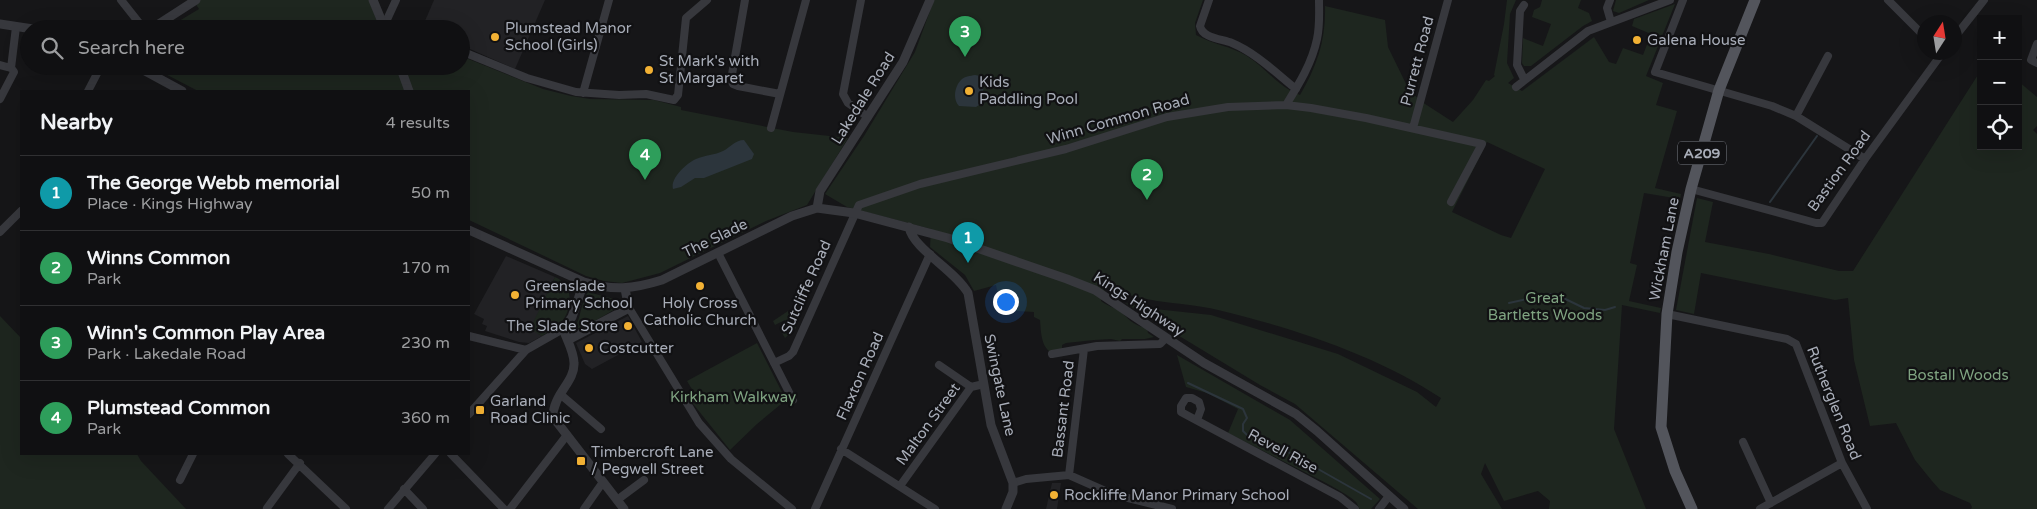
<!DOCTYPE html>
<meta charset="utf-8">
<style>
body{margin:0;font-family:"Varela Round",sans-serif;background:#19191b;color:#f1f3f6}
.controls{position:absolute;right:15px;top:15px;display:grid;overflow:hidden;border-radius:0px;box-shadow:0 5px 20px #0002}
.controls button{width:45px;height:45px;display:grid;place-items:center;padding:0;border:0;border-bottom:1px solid #303032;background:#101012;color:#f1f3f6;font:25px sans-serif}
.compass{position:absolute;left:1917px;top:15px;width:45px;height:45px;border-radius:50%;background:#101012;box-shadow:0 5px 20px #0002;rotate:12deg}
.you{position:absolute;left:1005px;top:301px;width:18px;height:18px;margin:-12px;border:4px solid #fff;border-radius:50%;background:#1a73e8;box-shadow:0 0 0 8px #1a73e833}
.badge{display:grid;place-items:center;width:32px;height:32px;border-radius:50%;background:#0b8043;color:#fff;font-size:16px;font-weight:700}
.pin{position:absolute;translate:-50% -41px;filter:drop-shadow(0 1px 2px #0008)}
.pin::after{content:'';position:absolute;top:26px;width:18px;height:15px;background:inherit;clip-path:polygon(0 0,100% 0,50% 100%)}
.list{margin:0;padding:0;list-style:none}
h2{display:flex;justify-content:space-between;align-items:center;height:65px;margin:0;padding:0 20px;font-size:21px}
h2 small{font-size:16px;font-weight:400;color:#9c9d9f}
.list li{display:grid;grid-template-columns:32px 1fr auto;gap:15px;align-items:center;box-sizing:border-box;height:75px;padding:0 20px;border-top:1px solid #303032}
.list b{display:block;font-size:19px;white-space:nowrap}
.list p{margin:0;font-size:16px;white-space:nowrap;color:#9c9d9f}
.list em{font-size:16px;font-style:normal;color:#9c9d9f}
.icon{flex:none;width:28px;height:28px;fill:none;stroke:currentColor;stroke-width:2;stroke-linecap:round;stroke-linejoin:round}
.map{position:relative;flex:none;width:2037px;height:509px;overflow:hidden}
.search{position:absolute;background:#101012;box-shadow:0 5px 20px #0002;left:20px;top:20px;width:450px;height:55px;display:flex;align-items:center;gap:12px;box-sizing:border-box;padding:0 18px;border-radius:28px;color:#9c9d9f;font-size:19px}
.panel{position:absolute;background:#101012;box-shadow:0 5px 20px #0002;left:20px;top:90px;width:450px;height:365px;border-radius:0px}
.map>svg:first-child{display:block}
</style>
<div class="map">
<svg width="2037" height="509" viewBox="0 0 2037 509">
<rect width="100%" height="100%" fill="#161618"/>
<path fill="#222225" d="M434 0H545L515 69 461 45V29L422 28Z
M506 256 555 277 531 329 542 336 529 343 519 342 485 331 487 326 482 324 484 319 474 314Z
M628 316 642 342 592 369 585 364 576 343Z
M1052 483H1061L1057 509H1046Z"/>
<path fill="#1e261f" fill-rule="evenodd" d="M193 0H369L380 29H166L199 9Z
M934 0H1203L1195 23 1196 35C1212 44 1230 46 1247 56 1266 68 1278 87 1300 95 1317 66 1326 40 1325 6L1385 20 1388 47 1409 90 1422 102 1453 122 1473 100 1486 80 1489 81 1495 76 1494 75 1504 24 1507 0H1516L1510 14 1507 63 1514 78 1508 83 1522 91 1594 37 1609 62 1616 64 1623 48 1643 55 1651 34 1632 26 1634 19 1675 4 1646 76 1663 83 1656 105 1677 111 1655 188 1681 194 1680 199 1644 193 1630 263 1637 265 1629 301 1661 308 1660 313 1622 305 1614 429 1646 509H1549L1550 501 1538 491 1504 501 1485 463 1481 474 1502 509H1418L1295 404 1260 385 1125 303 1155 309 1211 315 1338 354 1417 392 1436 407 1441 398C1376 355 1293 328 1218 310 1198 305 1177 304 1157 301 1140 298 1122 293 1105 289L1101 301C1106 305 1113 307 1118 310 1129 318 1131 325 1147 328L1148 333 1154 337 1145 339H1122L1120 341 1111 339 1094 340 1066 343 1062 345V349L1053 353C1041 349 1041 332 1040 320L1034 317V312L1001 310 996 285 974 291 965 275 930 247 931 229 847 207 825 194 864 136 915 52ZM1487 142 1545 169 1511 238 1501 235 1452 212Z
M1542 0H1581L1578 8 1589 13 1592 21 1583 26 1531 66H1524L1522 63 1523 38 1543 46 1551 24 1532 17 1534 10 1540 7Z
M1616 0H1649L1619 13 1613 11Z
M461 56 543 89 571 96 590 99 654 100 681 107V110L793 132 848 138 807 205 766 221 660 273 622 283 604 281 586 276 469 220V91H198L150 66H461Z
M1981 70V146H2018V81L2037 97V126L2033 130 2037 134V509H1971L1972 507 1970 503 1940 490 1932 481 1915 460 1896 423 1870 426 1854 360 1848 298 1835 300 1701 273 1694 314 1676 310 1697 198 1713 202 1705 242 1769 254 1839 271H1853Z
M555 277C575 285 573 311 559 325 555 329 548 332 542 336L530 329Z
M588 292 614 299 619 305 617 308 581 329 578 328 577 323C581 314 582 300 588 292Z
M788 311 796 328 785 338 782 333 790 328 785 320 775 325 773 321Z
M0 316 21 338V454H137L141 461 186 509H0Z
M757 343 786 400 757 424 730 450 690 400 696 396 687 381Z
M1177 355 1290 420 1380 499 1371 509H1360C1358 507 1358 505 1356 502 1353 498 1332 486 1326 483L1228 433 1238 409 1207 393 1186 387Z"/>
<path fill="#2c353c" d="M975 75 980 76 984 82 982 103 976 107 959 106C952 99 955 85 962 79 966 76 970 76 975 75Z
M744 140 754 154 752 159 704 178H695L681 187 673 189C670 178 687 163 696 159 705 155 715 155 723 151 731 147 735 140 744 140Z"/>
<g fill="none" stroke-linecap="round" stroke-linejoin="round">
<path stroke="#2c353c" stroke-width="2" d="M1770 202 1817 136
M1509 303 1549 294 1557 295 1584 308 1605 310 1615 307
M1188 383 1243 409 1247 418 1243 424V431L1247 435 1288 452 1371 499"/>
<path stroke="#37383d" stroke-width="8" d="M121 0 144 29
M745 0 731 80 733 84 738 86 780 94
M861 0 843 94 848 103 868 117
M1209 0 1200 26C1202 38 1222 39 1232 43 1256 53 1276 73 1296 89
M1610 0 1607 8 1611 22
M1683 0 1655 72 1772 106 1796 116 1865 159
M1888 0 1924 36
M384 26 396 0
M276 29 394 26 409 29
M1954 38 1984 0
M2037 44 2031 60 2037 63
M461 51 527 78 576 92 619 95 646 94 674 100 678 95 686 18 707 0
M0 65 11 68
M1524 79 1517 65 1520 11 1524 5
M1516 87 1588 31 1670 0
M88 91 101 66
M583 93 609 0
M0 99 14 72 11 68 16 27
M1286 105C1299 84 1312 63 1317 39 1320 26 1319 13 1319 0
M1796 116 1828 56
M771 128 806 0
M1413 128 1448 0
M1691 189 1816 223H1822L1865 159 1943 52
M0 232 21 211
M718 253 793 400
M629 308 699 423 731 459 792 509
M1667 314 1787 339 1796 344 1842 463 1867 509
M469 336 526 350
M1052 354 1097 346 1160 344 1166 338
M774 363 789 356 793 352 859 205 920 184 1066 149 1167 117 1228 107 1286 105 1311 108 1366 118 1482 144 1451 202
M939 365 971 387
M560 394 601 429
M469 414 526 350 563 329
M1197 420 1201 409 1199 402 1192 398H1186L1181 406V412L1340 497 1355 509
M1743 442 1771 503
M841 449 935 509
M288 454 346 509
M451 454 504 509
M1069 475 1112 494 1172 509
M180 480 193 454
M1013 483 1026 479 1069 475 1084 349
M900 486 971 387 984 384
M404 489 423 509
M617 500 644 480
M267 508 300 463
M388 509 435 454
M510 509 567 435
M584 509 603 482
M815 509 930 254
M1379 509 1389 496
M1760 509 1842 463"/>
<path stroke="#37383d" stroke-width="9" d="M373 0 385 29
M0 24 33 29
M151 29 196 0
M136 66 182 91
M400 66 409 91
M817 208 820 191 903 62 930 0
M909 227C913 249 955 270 968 293L991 425 1013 483V492L1006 509
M469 230 584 282C613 291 633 289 662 280L792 216 817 208 854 213 948 238 1067 279 1095 290 1204 363 1296 414 1317 431 1404 509
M584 282 572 317 563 329C567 340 574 352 574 363 575 382 553 394 553 417L624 509
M568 340 629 308 625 289"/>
<path stroke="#53555c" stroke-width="11" d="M1692 509 1675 471 1661 427 1667 314 1677 252 1691 189 1719 90 1755 0"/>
</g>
<g fill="#f2b134" stroke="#111113" stroke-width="2">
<circle cx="495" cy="37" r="5"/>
<circle cx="1637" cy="40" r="5"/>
<circle cx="649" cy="70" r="5"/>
<circle cx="969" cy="91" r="5"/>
<circle cx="700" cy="286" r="5"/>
<circle cx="515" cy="295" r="5"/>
<circle cx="628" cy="326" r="5"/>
<circle cx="589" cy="348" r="5"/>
<rect x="475" y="405" width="10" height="10" rx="2.5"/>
<rect x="576" y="456" width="10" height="10" rx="2.5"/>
<circle cx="1054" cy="495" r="5"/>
</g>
<g text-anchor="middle" stroke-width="4.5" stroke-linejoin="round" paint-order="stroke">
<rect fill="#111113" stroke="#7b7e86" stroke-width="1" x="1678" y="141.5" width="48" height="23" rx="4"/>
<g font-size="14" font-weight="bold" fill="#a8adb8">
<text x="1702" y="158">A209</text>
</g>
<g font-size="15" fill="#a8adb8" stroke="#111113" text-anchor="start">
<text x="505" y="33">Plumstead Manor<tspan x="505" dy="17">School (Girls)</tspan></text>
<text x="1647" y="45">Galena House</text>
<text x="659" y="66">St Mark's with<tspan x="659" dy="17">St Margaret</tspan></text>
<text x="979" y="87">Kids<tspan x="979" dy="17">Paddling Pool</tspan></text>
<text x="525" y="291">Greenslade<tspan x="525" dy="17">Primary School</tspan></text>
<text x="700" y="308" text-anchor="middle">Holy Cross<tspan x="700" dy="17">Catholic Church</tspan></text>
<text x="618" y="331" text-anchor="end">The Slade Store</text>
<text x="599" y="353">Costcutter</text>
<text x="490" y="406">Garland<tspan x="490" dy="17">Road Clinic</tspan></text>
<text x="591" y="457">Timbercroft Lane<tspan x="591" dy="17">/ Pegwell Street</tspan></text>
<text x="1064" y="500">Rockliffe Manor Primary School</text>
</g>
<g font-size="15" fill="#a8adb8" stroke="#111113">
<text transform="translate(1417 61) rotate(-75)" y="5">Purrett Road</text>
<text transform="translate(863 98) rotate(-58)" y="5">Lakedale Road</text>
<text transform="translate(1118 119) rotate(-16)" y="5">Winn Common Road</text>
<text transform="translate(1839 171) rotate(-54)" y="5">Bastion Road</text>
<text transform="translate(715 238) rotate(-26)" y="5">The Slade</text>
<text transform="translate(1664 249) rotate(-79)" y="5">Wickham Lane</text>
<text transform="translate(806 287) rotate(-66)" y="5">Sutcliffe Road</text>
<text transform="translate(1139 304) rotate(33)" y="5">Kings Highway</text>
<text transform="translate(860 376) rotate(-66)" y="5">Flaxton Road</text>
<text transform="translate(1000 385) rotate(78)" y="5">Swingate Lane</text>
<text transform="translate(1834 403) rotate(68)" y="5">Rutherglen Road</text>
<text transform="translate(1063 409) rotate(-83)" y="5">Bassant Road</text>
<text transform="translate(928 424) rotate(-54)" y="5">Malton Street</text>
<text transform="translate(1283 451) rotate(28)" y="5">Revell Rise</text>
</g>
<g font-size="15" fill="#7fa381" stroke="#111113">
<text x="1545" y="303">Great<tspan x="1545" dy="17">Bartletts Woods</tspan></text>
<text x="1958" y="380">Bostall Woods</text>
<text x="733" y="402">Kirkham Walkway</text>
</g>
</g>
</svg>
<div class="controls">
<button>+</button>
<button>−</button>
<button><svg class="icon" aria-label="locate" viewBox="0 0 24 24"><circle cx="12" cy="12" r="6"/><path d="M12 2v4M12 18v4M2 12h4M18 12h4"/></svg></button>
</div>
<svg class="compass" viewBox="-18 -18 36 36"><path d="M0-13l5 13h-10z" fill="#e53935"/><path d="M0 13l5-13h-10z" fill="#9c9d9f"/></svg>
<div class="you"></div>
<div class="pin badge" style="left:968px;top:263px;background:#0f9aa8">1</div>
<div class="pin badge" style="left:1147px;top:200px;background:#2e9e5b">2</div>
<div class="pin badge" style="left:965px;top:57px;background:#2e9e5b">3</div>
<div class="pin badge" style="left:645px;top:180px;background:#2e9e5b">4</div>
<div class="search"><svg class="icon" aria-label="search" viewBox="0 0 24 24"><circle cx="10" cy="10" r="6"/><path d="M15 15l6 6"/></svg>Search here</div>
<section class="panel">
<h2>Nearby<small>4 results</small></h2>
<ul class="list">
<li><span class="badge" style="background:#0f9aa8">1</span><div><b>The George Webb memorial</b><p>Place · Kings Highway</p></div><em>50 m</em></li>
<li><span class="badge" style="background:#2e9e5b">2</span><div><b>Winns Common</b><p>Park</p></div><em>170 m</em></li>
<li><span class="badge" style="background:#2e9e5b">3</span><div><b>Winn's Common Play Area</b><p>Park · Lakedale Road</p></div><em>230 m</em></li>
<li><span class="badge" style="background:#2e9e5b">4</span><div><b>Plumstead Common</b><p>Park</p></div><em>360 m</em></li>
</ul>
</section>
</div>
